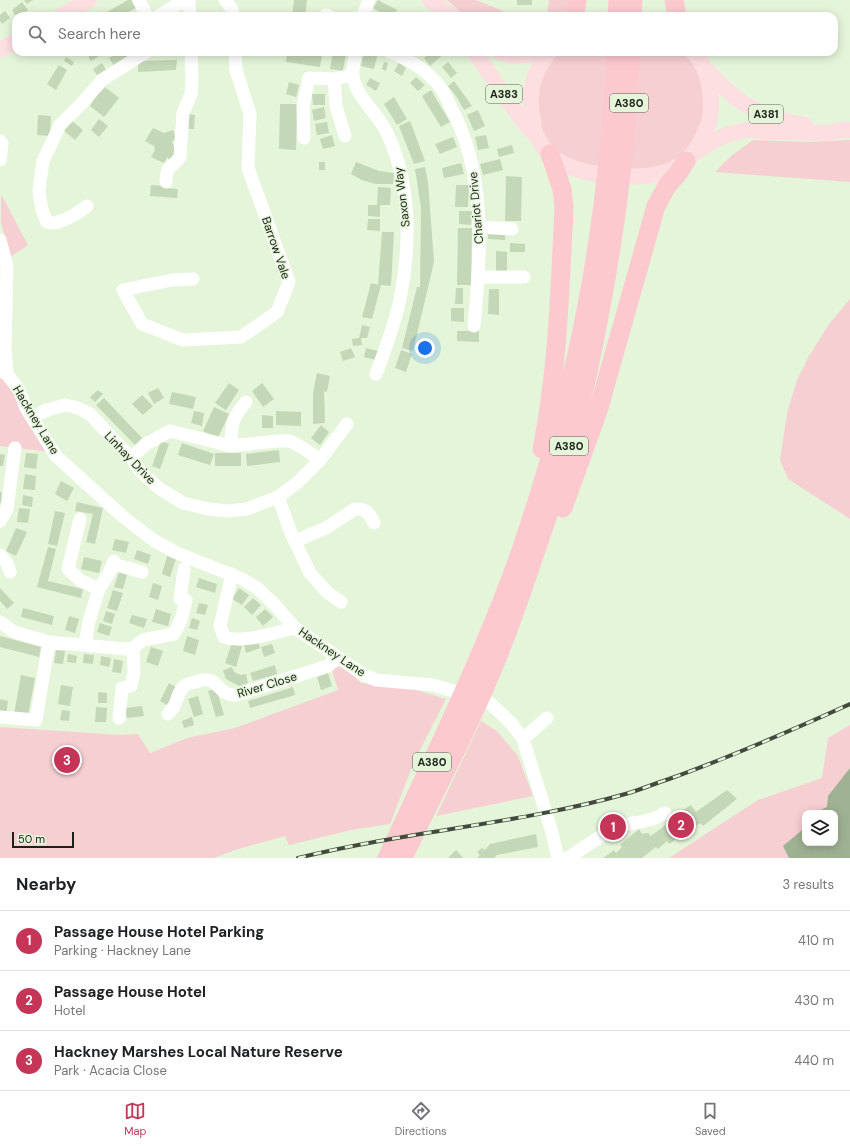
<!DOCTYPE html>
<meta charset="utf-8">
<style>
body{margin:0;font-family:"DM Sans",sans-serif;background:#f2f2f2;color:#202124}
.controls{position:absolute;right:12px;bottom:12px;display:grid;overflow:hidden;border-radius:8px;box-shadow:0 2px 10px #0003}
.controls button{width:36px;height:36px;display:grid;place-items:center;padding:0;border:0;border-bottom:1px solid #e0e0e0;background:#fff;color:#202124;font:20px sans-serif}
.scale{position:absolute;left:12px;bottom:10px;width:62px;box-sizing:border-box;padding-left:4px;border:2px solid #1c2218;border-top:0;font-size:11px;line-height:14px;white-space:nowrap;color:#1c2218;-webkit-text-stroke:3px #e5f5da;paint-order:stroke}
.you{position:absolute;left:425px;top:348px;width:14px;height:14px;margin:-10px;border:3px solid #fff;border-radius:50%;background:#1a73e8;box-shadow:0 0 0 6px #1a73e833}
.badge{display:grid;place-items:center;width:26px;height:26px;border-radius:50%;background:#c53557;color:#fff;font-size:13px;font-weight:700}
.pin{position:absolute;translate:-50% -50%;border:2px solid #fff;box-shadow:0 1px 4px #0006}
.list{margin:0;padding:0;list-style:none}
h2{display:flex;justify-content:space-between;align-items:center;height:52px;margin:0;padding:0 16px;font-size:17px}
h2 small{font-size:13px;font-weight:400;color:#757577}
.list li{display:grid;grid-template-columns:26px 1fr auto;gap:12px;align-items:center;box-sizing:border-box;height:60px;padding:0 16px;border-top:1px solid #e0e0e0}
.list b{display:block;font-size:15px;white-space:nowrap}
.list p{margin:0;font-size:13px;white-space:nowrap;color:#757577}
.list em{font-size:13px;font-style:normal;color:#757577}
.icon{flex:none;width:22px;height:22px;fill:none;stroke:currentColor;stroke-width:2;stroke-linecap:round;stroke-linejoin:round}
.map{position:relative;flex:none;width:850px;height:858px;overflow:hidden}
.search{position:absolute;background:#fff;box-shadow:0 2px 10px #0003;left:12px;right:12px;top:12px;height:44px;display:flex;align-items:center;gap:10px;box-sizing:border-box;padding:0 14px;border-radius:12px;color:#757577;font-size:15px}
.sheet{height:232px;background:#fff}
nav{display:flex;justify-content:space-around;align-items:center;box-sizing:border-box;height:56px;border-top:1px solid #e0e0e0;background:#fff;font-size:11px;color:#757577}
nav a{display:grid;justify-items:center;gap:2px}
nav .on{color:#c53557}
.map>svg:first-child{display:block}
</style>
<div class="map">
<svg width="850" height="858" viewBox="0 0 850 858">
<rect width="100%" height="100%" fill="#e5f5da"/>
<path fill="#f6cfd2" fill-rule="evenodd" d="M447 0H476L515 16H465Z
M549 0H568L567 7 562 16H547Z
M556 52H683L694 65 702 83 704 119 686 154 660 169 599 170 560 155 547 140 538 121V84Z
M753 140 808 142 850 140V182L715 172 731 156Z
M1 194 28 245 10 257 1 222Z
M850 299V519L788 479 780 460 787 413 797 380 809 356 829 324Z
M0 378 6 381 50 452 0 446Z
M342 665 361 683 407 687 446 699 414 762 390 824 351 830 289 845 285 836 235 850 214 858H0V727L120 735 138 734 150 753 187 738 235 728 338 690 332 670Z
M481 721 497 731 518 756 533 796 436 816Z
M850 725V858H669L758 800 822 778 828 738ZM805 813H835V843H805Z"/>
<path fill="#9fb193" d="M850 768V858H789L783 846 801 831 805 823V843H835V813H814L827 807 828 796Z"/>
<path fill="#c4d7b7" d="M24 0H33L27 4Z
M128 0H131L136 8 121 16H100Z
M294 0H307L305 16H292Z
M378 0 397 10 394 16H387L373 8Z
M517 0H532V5H517Z
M22 2 28 10 20 16H16L12 10Z
M5 11 10 18 2 24 0 21V15Z
M86 52H95L98 57 91 61Z
M120 52H138L114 66 109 58Z
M287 52H301L322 55 320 67 286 62Z
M333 52H346L343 71 330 69Z
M364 52H378L374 69 361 66Z
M431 52H440L443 55 430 66 424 58Z
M66 57 74 62 72 66 64 61Z
M177 60 176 70 138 72V61Z
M384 62 388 63 386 71 382 69Z
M448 62 457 73 451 78 442 67Z
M102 63 106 70 97 75 93 69Z
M399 63 406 68 402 76 394 71Z
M59 65 67 70 56 90 47 84Z
M416 77 425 85 418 91 410 83Z
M370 78 380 83 376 91 366 85Z
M454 81 472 106 464 110 456 96 448 86Z
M289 82 299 85 296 97 286 94Z
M105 87 119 98 104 117 90 106 96 96Z
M431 90 450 122 441 127 422 96Z
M312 94H325V105H313Z
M394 97 407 119 397 125 384 104Z
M280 104H297L296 150 279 149Z
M324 107 326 118 314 121 312 110Z
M478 110 485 126 474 131 467 115Z
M188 114 195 115 194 129H187Z
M38 115 51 116 50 136 37 135Z
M99 119 108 126 99 137 91 130Z
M72 121 83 130 75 140 64 131Z
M410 121 425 161 414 164 399 126Z
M327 122 329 133 317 135 315 124Z
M153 128 164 133 173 130 176 139 172 141 177 157 169 160 167 157 164 163 151 157 155 150 154 146 145 141Z
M332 135 335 146 323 149 320 139Z
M486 135 489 148 478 150 475 137Z
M453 137 457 147 440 154 435 144Z
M512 145 514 153 499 157 497 149Z
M500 159 503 170 483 175 480 164Z
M319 162H325V170H319Z
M356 162 379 171 394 173 393 184H376L362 180 351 174Z
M461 163 464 174 444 178 442 168Z
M425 167 428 182 434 262 413 351 402 348 417 287H420L421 208 415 169Z
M506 176 522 177 521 221H505Z
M151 185 164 186V188L178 189 177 198 150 196Z
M456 185H469L468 207H455Z
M378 187 391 188 390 205H380V217L368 216V205H377Z
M459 211H472L471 225 459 224Z
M368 219H380V231L367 230Z
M458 228H472L471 285H457Z
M488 230H506L505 240 488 239Z
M382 232H394L391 286 381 285 372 319 362 317 371 283 378 285Z
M510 243 525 244V252H510Z
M496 251 507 252V272L496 271Z
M456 288H463V304H455Z
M489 289H499V315L488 314Z
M451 308H464V322L451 321Z
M362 325 370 327 367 338H361L362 345 353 346 352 339 359 338Z
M457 331H479V342L457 341Z
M351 348 355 357 343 361 340 352Z
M366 348 378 351 376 360 364 357Z
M401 350 412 354 406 372 395 368Z
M317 373 330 376 327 392 324 391 325 423 313 424V393Z
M229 383 239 390 226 410 215 403Z
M262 383 274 399 263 407 252 391Z
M158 388 164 398 154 404 148 393Z
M98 390 103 394 95 402 90 397Z
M172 392 196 397 193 409 169 404Z
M142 395 153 406 143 415 132 404Z
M104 398 142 438 135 445 96 405Z
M214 407 229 414 218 438 203 431Z
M194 411 204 413 202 426 191 423Z
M276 411 301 412V426L276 425Z
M262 415 273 416V428H262Z
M321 425 329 432 320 445 311 438Z
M161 441 169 444 160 469 152 466Z
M182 443 214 454 210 465 178 455Z
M279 450 280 462 247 466 246 454Z
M26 453 38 454 36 469 24 467Z
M215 453H241V466H215Z
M0 454 5 455 3 466H0Z
M25 474 36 476 35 490 23 489Z
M61 481 74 488 67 501 55 494Z
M0 492H2L1 503H0Z
M23 495 33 497 32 507 22 505Z
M77 502 103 508 95 544 86 542 93 514 75 511Z
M19 508 30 509 28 523 17 522Z
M55 511 65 513 57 546 48 544Z
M16 528 27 532 16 556 6 551Z
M115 539 129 542 126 553 112 550Z
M48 547 56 549 48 581 83 589 81 598 37 587Z
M137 550 151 555 148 564 134 559Z
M167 556 176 559 170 577 162 574Z
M84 557 102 561 99 573 81 569Z
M119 572 127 575 123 589 114 587Z
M199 578 217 584 215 593 196 587Z
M153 583 162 586 158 600 149 597Z
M0 588 14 603 7 609 0 601Z
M239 588 249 595 242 605 232 599Z
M113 590 123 593 117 611 107 608Z
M253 598 261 605 252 615 244 607Z
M199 603 208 605 205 615 196 613Z
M23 608 54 616 52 625 21 617Z
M156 609 171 614 168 626 152 622Z
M265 609 273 617 263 626 256 617Z
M106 611 115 614 112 624 103 621Z
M132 615 147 619 144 628 129 623Z
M69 616 79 619 75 633 65 630Z
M192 618 200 621 197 630 189 628Z
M100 623 112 627 109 636 97 632Z
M0 636 41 647 39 657 0 647Z
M187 636 199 640 195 655 183 651Z
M258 641 260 648 246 653 244 645Z
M232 643 242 646 236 667 225 663Z
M272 644 275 653 264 657 261 647Z
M151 647 163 651 158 666 146 662Z
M56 650 65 651 63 664 54 663Z
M68 654 77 656 76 663 67 662Z
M84 654 94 655 93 664 83 663Z
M101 656 111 658 109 667 100 665Z
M114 659 123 661 121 673 112 672Z
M275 665 277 674 253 681 250 673Z
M232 667 234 672 241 675 246 674 248 683 239 686 226 679 223 670Z
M328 673 332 686 321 690 317 677Z
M21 675 35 678 28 716 14 714Z
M169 683 176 687 167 705 160 701Z
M61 685 73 687 70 706 58 704Z
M293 687 295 695 250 708 248 701Z
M216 688 224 715 216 717 208 691Z
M98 692 107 693V703H98Z
M198 696 203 714 194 717 188 699Z
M0 699 8 701 6 716 0 715Z
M142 706 144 716 127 718 125 708Z
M96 707 107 708 106 722H95Z
M62 710 70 711 69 721 60 720Z
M192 717 194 725 184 728 182 721Z
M727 790 737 799 703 826 700 823 669 844 667 841 658 849 656 847 642 858H603L614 850 616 853 622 847 620 845 639 829 642 834 648 833 651 836 668 823 666 821 691 805 696 812Z
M536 834 538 847 497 855 494 858H477L480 855 477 852 482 848 485 850 490 844Z
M456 850 463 858H448Z"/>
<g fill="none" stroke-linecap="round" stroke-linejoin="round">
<path stroke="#fff" stroke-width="13" d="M139 0 147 16
M189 0 190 16
M225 0 232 9 233 16
M326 15 329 16
M158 16 180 3
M363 16 369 0
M355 52C355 60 352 68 353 76 356 98 378 113 387 133 411 183 411 246 400 299 395 325 385 349 376 374
M390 52C408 59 428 71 440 87 444 92 447 99 450 106 487 173 481 252 474 326
M334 79 336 106 345 136
M304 138 303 106 309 78 334 79 353 75
M0 141 2 143 0 160
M166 182C167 162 171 170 180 157L183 113 191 94 192 80 191 52
M87 206C80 212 56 227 47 222L42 210 39 192 41 175 43 161 60 125 83 102 102 80 146 52
M479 227 512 229
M0 240 7 266 5 347 7 374
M478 277H524
M193 279 172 280 123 290 142 324 183 340 241 337 277 312 289 282 248 168 250 114 236 70 235 52
M0 370 7 374 19 390 26 408 56 456 121 515 153 540 177 553 242 579 257 588 275 605 295 628 364 675 376 680 433 685 450 690 491 704 511 723 523 739 551 829 558 858
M32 417 47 410 65 405 78 408 90 414 131 458 141 472 160 489 183 503 208 509 228 511 247 509 278 497 297 483 320 460 347 424
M231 446C231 426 232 418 246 402
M131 458 146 444 170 431 231 446 278 441H290L303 448 320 460
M278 497 291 533 310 573 327 592 341 602
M80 519 68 569 81 581 99 589 109 573 114 561
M0 521 7 509 15 448
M295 541 326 528 355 509C366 508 370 514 374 523
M0 555 7 563 10 572
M113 564 142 572
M232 574 220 626 224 637C243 644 276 632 295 628
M0 622 14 632 49 642 126 649 133 648
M85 645 89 621 99 589
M133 648 143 640 174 634 181 620 186 600 180 599 184 569
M168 714C170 712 172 709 174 707 177 700 178 693 183 687 186 684 190 683 195 682 221 673 214 695 236 695L328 666 337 657
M0 717 36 720 49 642
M119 718 122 688 131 686 134 672 133 648
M523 739 547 718
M568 858 616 826 640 822 653 819 665 813"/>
<path stroke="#fddfe2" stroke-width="16" d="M430 0 452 16
M61 16 89 0
M0 50 16 41
M474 52C495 79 511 110 535 135
M499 52 514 56 548 52
M549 52C532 75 527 93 533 120 534 125 534 131 536 135 539 141 545 150 550 155 568 170 593 175 616 176 648 178 683 176 700 143 704 134 708 127 710 118 713 104 710 83 705 70 703 63 698 57 694 52
M705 69C717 80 729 94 743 103 761 114 783 122 805 125
M696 152 717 139 729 134 748 130 791 132 830 133 840 130H850"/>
<path stroke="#fbc9ce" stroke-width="19" d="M674 0 677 16
M573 16 576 8 577 0
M617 16 618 0
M632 16 633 0
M542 449C558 369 560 288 564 207L562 189 550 154
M563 508 598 411 656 206 667 186 679 172 686 161
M387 858C433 759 481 661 518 559 527 533 535 508 543 482 586 343 610 198 616 52
M403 858C430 799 462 742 487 682 505 642 519 600 533 559 548 516 562 473 574 429 584 392 592 355 599 317 616 229 627 141 631 52"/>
<g stroke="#424a3d" stroke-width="4">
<path id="rail" d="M298 858C407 831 521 824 629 793 642 789 656 783 669 779 731 757 790 731 850 704"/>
</g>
<use href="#rail" stroke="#e5f5da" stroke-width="2.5" stroke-dasharray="8" stroke-linecap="butt"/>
</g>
<g text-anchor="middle" stroke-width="3" stroke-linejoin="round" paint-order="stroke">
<g fill="#e5f5da" stroke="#586152" stroke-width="1">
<rect x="486" y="85" width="36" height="18" rx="3"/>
<rect x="610" y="94" width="38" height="18" rx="3"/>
<rect x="749" y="105" width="34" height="18" rx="3"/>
<rect x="550" y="437" width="38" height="18" rx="3"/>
<rect x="413" y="753" width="38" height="18" rx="3"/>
</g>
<g font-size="11" font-weight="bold" fill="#1c2218">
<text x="504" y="98">A383</text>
<text x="629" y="107">A380</text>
<text x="766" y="118">A381</text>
<text x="569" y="450">A380</text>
<text x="432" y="766">A380</text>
</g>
<g font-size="12" fill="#1c2218" stroke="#e5f5da">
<text transform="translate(402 197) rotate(-97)" y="4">Saxon Way</text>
<text transform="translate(476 208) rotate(-95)" y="4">Chariot Drive</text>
<text transform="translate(276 248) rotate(71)" y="4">Barrow Vale</text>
<text transform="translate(36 420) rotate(59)" y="4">Hackney Lane</text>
<text transform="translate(130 458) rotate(46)" y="4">Linhay Drive</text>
<text transform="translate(332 652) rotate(34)" y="4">Hackney Lane</text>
<text transform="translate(267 685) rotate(-17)" y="4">River Close</text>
</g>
</g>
</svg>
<div class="controls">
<button><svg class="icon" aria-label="layers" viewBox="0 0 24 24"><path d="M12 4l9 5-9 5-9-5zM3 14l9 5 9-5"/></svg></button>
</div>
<div class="scale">50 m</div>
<div class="you"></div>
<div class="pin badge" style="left:613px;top:827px">1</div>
<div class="pin badge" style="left:681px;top:825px">2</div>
<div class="pin badge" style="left:67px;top:760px">3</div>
<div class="search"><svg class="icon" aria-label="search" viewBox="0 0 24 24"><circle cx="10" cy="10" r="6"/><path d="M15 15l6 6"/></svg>Search here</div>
</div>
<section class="sheet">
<h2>Nearby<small>3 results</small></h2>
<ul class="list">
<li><span class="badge">1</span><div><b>Passage House Hotel Parking</b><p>Parking · Hackney Lane</p></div><em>410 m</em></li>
<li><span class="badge">2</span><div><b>Passage House Hotel</b><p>Hotel</p></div><em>430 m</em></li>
<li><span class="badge">3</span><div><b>Hackney Marshes Local Nature Reserve</b><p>Park · Acacia Close</p></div><em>440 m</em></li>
</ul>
</section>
<nav>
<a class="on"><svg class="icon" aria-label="map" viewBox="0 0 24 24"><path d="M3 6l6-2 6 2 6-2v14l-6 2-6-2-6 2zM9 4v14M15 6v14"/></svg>Map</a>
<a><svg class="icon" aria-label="directions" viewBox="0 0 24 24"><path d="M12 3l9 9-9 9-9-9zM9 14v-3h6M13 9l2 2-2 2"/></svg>Directions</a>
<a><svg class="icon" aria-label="saved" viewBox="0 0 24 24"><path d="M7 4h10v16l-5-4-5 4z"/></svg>Saved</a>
</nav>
